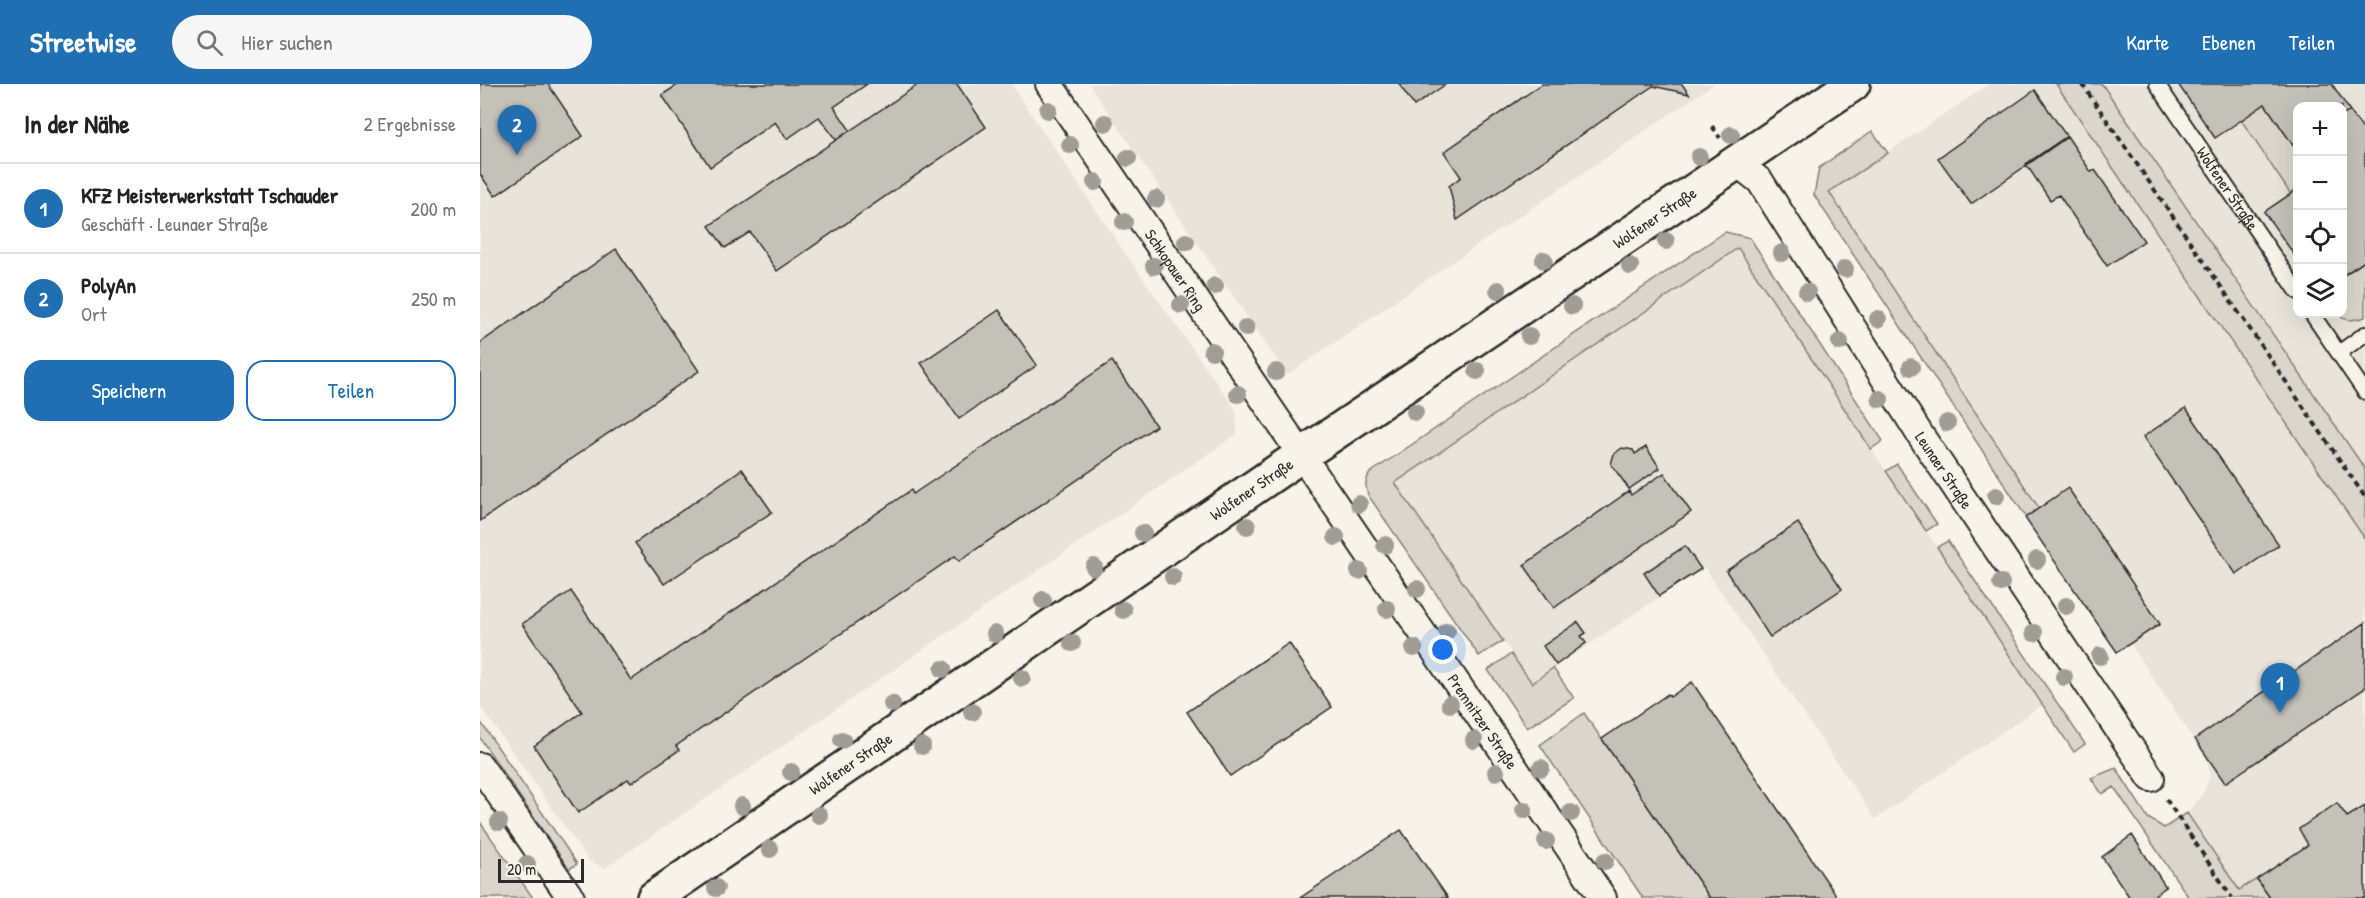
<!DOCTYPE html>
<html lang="de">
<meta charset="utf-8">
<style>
body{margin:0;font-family:"Patrick Hand",sans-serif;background:#f6f6f6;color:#222}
.controls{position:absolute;right:18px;top:18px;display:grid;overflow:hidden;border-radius:12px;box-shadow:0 6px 24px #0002}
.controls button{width:54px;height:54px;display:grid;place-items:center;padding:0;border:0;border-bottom:2px solid #e0e0e0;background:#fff;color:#222;font:30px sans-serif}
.scale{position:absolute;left:18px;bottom:15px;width:86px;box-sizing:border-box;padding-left:6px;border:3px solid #2b2b2b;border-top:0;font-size:16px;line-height:21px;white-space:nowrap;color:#2b2b2b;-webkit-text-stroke:4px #f7f3e8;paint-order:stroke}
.you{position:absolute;left:963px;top:566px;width:21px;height:21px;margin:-15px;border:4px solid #fff;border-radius:50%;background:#1a73e8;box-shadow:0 0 0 9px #1a73e833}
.badge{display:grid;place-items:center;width:39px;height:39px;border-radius:50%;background:#1f6fb2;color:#fff;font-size:20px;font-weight:700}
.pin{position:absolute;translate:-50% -50px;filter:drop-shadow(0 2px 3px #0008)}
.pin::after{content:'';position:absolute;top:32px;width:21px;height:18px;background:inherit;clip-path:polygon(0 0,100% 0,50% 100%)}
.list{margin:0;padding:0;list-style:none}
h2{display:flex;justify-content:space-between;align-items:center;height:78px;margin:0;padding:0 24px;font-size:26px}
h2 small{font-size:20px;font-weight:400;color:#767676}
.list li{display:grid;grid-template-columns:39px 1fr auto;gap:18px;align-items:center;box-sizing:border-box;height:90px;padding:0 24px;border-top:2px solid #e0e0e0}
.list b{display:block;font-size:22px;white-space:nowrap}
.list p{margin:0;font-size:20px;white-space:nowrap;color:#767676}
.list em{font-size:20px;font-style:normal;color:#767676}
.actions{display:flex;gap:12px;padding:18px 24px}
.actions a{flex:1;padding:14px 0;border:2px solid #1f6fb2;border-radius:18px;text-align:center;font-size:21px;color:#1f6fb2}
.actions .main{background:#1f6fb2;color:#fff}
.icon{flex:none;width:33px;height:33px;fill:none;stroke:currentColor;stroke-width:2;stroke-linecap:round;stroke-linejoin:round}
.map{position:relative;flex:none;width:1885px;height:814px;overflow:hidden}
header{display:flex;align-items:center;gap:36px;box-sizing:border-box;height:84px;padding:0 30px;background:#1f6fb2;color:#fff}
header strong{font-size:28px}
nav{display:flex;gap:33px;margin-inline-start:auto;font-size:21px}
.search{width:420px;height:54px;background:#f6f6f6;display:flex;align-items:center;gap:15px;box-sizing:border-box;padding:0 21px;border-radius:33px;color:#767676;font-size:22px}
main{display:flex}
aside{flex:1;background:#fff}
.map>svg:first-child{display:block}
</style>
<header>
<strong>Streetwise</strong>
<div class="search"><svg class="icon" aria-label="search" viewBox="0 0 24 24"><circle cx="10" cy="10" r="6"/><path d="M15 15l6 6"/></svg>Hier suchen</div>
<nav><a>Karte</a><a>Ebenen</a><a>Teilen</a></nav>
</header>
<main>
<aside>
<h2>In der Nähe<small>2 Ergebnisse</small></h2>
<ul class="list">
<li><span class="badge">1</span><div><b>KFZ Meisterwerkstatt Tschauder</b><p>Geschäft · Leunaer Straße</p></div><em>200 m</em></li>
<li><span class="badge">2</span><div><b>PolyAn</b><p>Ort</p></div><em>250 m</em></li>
</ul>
<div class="actions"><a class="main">Speichern</a><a>Teilen</a></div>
</aside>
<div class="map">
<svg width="1885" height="814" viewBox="0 0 1885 814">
<rect width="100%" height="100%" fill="#f7f3e8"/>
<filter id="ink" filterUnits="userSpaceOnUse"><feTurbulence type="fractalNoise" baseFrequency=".0167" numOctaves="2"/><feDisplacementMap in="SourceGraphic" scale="12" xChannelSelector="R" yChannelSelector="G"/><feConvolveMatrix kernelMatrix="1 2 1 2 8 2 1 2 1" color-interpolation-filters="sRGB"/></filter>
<g filter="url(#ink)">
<path fill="#e8e4da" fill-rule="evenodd" d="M0 0H531L645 169 756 326 757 350 125 784 109 777 0 622Z
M609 0H1234L807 291Z
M1509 0H1576L1885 455V814H1790L1777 795 1759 806 1707 729 1724 708 1730 691 1726 674 1650 560 1637 568 1545 434 1559 424 1349 108Z
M1622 0H1885V386ZM1818 22H1862V230H1818Z
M1258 164 1562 621 1395 735 1224 483 1052 599 915 399Z"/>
<path fill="#dad6cc" stroke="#82807c" stroke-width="1.5" d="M1576 0H1622L1885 385V455Z
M1785 20 1817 67V105L1810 109 1761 36Z
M1392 47 1408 69 1349 108 1559 424 1546 433 1334 111 1339 84Z
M1245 148 1270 154 1403 357 1391 365 1258 164 915 399 1023 557 999 572 888 411C885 402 885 397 890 389Z
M1885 177V233C1873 237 1865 237 1855 230H1862L1863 192Z
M1417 380 1457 440 1446 447 1406 387Z
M1468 457 1605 660 1594 668 1457 463Z
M1031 570 1052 599 1073 584 1094 614 1047 644 1008 586Z
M1104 629 1230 814H1163L1060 661Z
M0 637 97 780 89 785 0 654Z
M1636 684 1668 734 1684 744 1707 729 1759 806 1777 795 1790 814H1709L1634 703 1622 710 1611 694Z
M0 738 53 814H0Z"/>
<path fill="#c4c1b9" stroke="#2b2b2b" stroke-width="1.5" d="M0 0H68L103 52 15 112 0 90Z
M199 0H387L354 23 370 46 356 56 339 33 307 55 295 38 230 83 182 11Z
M439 0H477L506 43 297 187 270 148 245 164 229 142Z
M919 0H966L934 22Z
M1062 0H1202L1209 10 1173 2 977 136 969 102 981 93 964 68Z
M1698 0H1852L1870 27 1862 32V22H1818V63L1815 64 1785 20 1735 54Z
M1555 6 1587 53 1491 120 1458 74Z
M1870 27 1885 48V177L1862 192V32Z
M1587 52 1611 88 1615 86 1664 157 1627 182 1579 111 1570 116 1546 80Z
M1818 105V176L1784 128Z
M136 165 219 287 0 437V259Z
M519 226 557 281 479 335 441 279Z
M632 277 676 342 479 477 475 472 196 662 199 666 151 699 148 695 98 729 54 662 102 628 42 540 91 507 151 596 431 406 433 410Z
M1706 324 1799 461 1756 490 1663 353Z
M1166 363 1180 384 1149 405 1131 380 1134 370 1142 364 1153 366 1155 370Z
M262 385 292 428 184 500 155 459Z
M1184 389 1211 428 1074 524 1044 481 1149 407 1151 411Z
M1588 404 1680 540 1637 568 1545 434Z
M1318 439 1362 505 1290 553 1246 487Z
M1205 462 1221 485 1179 512 1164 489Z
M1098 538 1106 549 1101 552 1106 559 1076 581 1063 562Z
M1885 539V604L1745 699 1715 655Z
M809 559 852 623 750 692 707 628Z
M1212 598 1299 727 1358 814H1230L1122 655 1188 610 1190 613Z
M1857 719 1867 733 1885 722V814H1790L1777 795 1828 761 1819 745Z
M921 746 968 814H820Z
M1652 751 1686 803 1670 814H1650L1622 773Z"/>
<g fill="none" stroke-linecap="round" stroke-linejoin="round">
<g stroke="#2b2b2b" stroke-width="18">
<g id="lane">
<path id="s1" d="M1677 0 1818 208"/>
<path d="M1832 230 1885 308"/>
<path d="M1859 269 1885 250"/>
</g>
</g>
<g stroke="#2b2b2b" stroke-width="30">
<g id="street">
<path id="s2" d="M569 0 1123 814"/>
<path id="s3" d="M1257 79 1280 97 1439 349 1671 694"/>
<path d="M0 682 91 814"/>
</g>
</g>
<g stroke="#2b2b2b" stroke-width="38">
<g id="secondary">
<path id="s4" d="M174 814 798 387 1373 0"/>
</g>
</g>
<path stroke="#2b2b2b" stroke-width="4" stroke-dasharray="6 4.5" stroke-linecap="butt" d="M1602 0 1885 413
M1232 42 1240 54
M1686 715 1752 814"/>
<use href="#lane" stroke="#f7f3e8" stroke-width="14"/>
<use href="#street" stroke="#f7f3e8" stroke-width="26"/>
<use href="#secondary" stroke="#f7f3e8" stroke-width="33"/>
</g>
<g fill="#9f9d96">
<circle cx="568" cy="26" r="9"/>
<circle cx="625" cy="39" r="9"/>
<circle cx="1251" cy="51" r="9"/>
<circle cx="590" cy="61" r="9"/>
<circle cx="1219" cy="73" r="9"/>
<circle cx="648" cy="74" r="9"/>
<circle cx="615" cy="98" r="9"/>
<circle cx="676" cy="115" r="9"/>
<circle cx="644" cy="138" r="9"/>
<circle cx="1186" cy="157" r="9"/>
<circle cx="706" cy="158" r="9"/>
<circle cx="1302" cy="169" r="9"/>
<circle cx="1064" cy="176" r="9"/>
<circle cx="674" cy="182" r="9"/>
<circle cx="1150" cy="182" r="9"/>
<circle cx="1365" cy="185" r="9"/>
<circle cx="735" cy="202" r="9"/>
<circle cx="1018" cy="206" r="9"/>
<circle cx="1327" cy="208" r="9"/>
<circle cx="701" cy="221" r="9"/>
<circle cx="1092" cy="222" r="9"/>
<circle cx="1398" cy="235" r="9"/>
<circle cx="766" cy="244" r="9"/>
<circle cx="1049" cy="252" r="9"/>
<circle cx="1360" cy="258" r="9"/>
<circle cx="732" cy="267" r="9"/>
<circle cx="1431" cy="283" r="9"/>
<circle cx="997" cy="287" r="9"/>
<circle cx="796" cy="288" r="9"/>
<circle cx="758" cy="310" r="9"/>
<circle cx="1400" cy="315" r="9"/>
<circle cx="935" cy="328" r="9"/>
<circle cx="1467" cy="339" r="9"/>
<circle cx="1516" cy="412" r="9"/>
<circle cx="879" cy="420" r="9"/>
<circle cx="767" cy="442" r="9"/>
<circle cx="663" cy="449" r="9"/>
<circle cx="856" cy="453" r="9"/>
<circle cx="905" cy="461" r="9"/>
<circle cx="1557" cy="476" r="9"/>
<circle cx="614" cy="483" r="9"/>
<circle cx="879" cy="487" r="9"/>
<circle cx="693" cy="493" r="9"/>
<circle cx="1521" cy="499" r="9"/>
<circle cx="937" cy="505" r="9"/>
<circle cx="563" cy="516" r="9"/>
<circle cx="1586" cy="522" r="9"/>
<circle cx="907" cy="525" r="9"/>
<circle cx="643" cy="526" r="9"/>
<circle cx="967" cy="547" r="9"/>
<circle cx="1554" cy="549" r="9"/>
<circle cx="515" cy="550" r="9"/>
<circle cx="592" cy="559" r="9"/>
<circle cx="934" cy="564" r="9"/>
<circle cx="1620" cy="572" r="9"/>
<circle cx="463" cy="585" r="9"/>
<circle cx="1584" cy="593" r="9"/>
<circle cx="542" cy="594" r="9"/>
<circle cx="412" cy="620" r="9"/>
<circle cx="970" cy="620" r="9"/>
<circle cx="492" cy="628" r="9"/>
<circle cx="362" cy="656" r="9"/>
<circle cx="994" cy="656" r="9"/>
<circle cx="442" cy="662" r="9"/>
<circle cx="1061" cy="684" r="9"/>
<circle cx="311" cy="688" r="9"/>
<circle cx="1016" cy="688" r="9"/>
<circle cx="262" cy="722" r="9"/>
<circle cx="1044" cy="726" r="9"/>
<circle cx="1091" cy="729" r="9"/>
<circle cx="339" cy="731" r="9"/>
<circle cx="19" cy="738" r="9"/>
<circle cx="1066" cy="757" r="9"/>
<circle cx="290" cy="765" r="9"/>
<circle cx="1125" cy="777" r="9"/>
<circle cx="47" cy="780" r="9"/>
<circle cx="236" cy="804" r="9"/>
</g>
</g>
<g text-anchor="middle" stroke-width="5" stroke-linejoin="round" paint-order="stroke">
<g font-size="16" fill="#2b2b2b" stroke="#f7f3e8">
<text dy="6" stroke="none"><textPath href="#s1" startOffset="126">Wolfener Straße</textPath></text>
<text dy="6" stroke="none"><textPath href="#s4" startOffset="1210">Wolfener Straße</textPath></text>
<text dy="6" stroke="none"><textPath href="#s2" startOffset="225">Schkopauer Ring</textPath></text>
<text dy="6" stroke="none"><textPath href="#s3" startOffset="372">Leunaer Straße</textPath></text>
<text dy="6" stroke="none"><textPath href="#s4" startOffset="724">Wolfener Straße</textPath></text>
<text dy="6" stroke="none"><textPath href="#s2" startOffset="771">Premnitzer Straße</textPath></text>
<text dy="6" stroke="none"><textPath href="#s4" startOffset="238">Wolfener Straße</textPath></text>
</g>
</g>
</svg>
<div class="controls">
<button>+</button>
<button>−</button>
<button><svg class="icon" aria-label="locate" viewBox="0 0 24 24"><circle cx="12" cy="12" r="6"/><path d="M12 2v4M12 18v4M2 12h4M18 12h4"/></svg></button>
<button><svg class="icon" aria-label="layers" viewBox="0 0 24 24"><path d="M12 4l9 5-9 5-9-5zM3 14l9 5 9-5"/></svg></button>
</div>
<div class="scale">20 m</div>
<div class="you"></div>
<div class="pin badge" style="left:1800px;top:629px">1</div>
<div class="pin badge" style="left:37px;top:71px">2</div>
</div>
</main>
